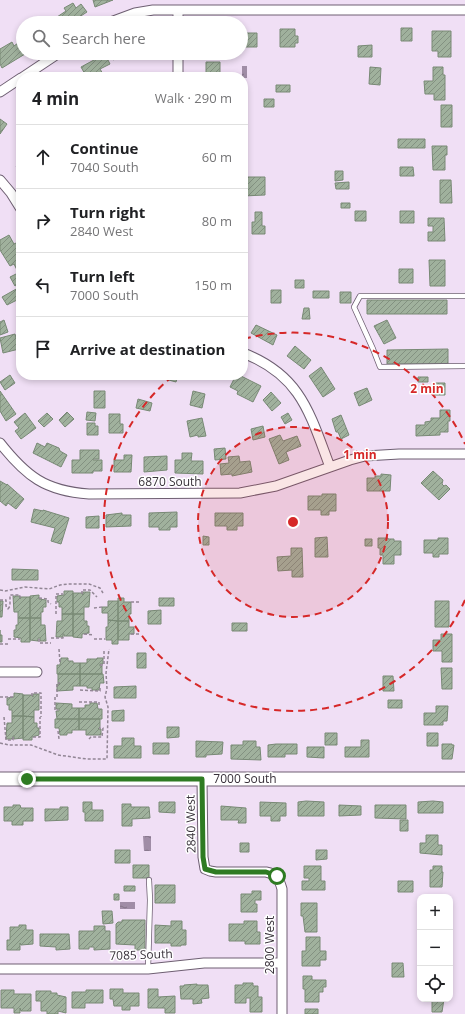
<!DOCTYPE html>
<meta charset="utf-8">
<style>
body{margin:0;font-family:"Open Sans",sans-serif;background:#f2f2f2;color:#202124}
.controls{position:absolute;right:12px;bottom:12px;display:grid;overflow:hidden;border-radius:8px;box-shadow:0 2px 6px #0003}
.controls button{width:36px;height:36px;display:grid;place-items:center;padding:0;border:0;border-bottom:1px solid #e0e0e0;background:#fff;color:#202124;font:20px sans-serif}
.stop{position:absolute;width:12px;height:12px;margin:-9px;border:3px solid #2e7b22;border-radius:50%;background:#fff}
.stop.end{background:#2e7b22;border-color:#fff;box-shadow:0 1px 4px #0008}
.list{margin:0;padding:0;list-style:none}
h2{display:flex;justify-content:space-between;align-items:center;height:52px;margin:0;padding:0 16px;font-size:17px}
h2 small{font-size:13px;font-weight:400;color:#757577}
.list li{display:grid;grid-template-columns:26px 1fr auto;gap:12px;align-items:center;box-sizing:border-box;height:64px;padding:0 16px;border-top:1px solid #e0e0e0}
.list b{display:block;font-size:15px;white-space:nowrap}
.list p{margin:0;font-size:13px;white-space:nowrap;color:#757577}
.list em{font-size:13px;font-style:normal;color:#757577}
.icon{flex:none;width:22px;height:22px;fill:none;stroke:currentColor;stroke-width:2;stroke-linecap:round;stroke-linejoin:round}
.map{position:relative;flex:none;width:465px;height:1014px;overflow:hidden}
.search{position:absolute;background:#fff;box-shadow:0 2px 6px #0003;left:16px;top:16px;width:232px;height:44px;display:flex;align-items:center;gap:10px;box-sizing:border-box;padding:0 14px;border-radius:22px;color:#757577;font-size:15px}
.panel{position:absolute;background:#fff;box-shadow:0 2px 6px #0003;left:16px;top:72px;width:232px;height:308px;border-radius:16px}
.map>svg:first-child{display:block}
</style>
<div class="map">
<svg width="465" height="1014" viewBox="0 0 465 1014">
<defs>
<pattern id="water-ripples" width="26" height="14" patternUnits="userSpaceOnUse"><rect width="26" height="14" fill="#a08da6"/><path d="M2 4q2-2 4 0t4 0M15 11q2-2 4 0t4 0" fill="none" stroke="#837488"/></pattern>
<pattern id="building-hatch" width="6" height="6" patternUnits="userSpaceOnUse"><rect width="6" height="6" fill="#a0b19d"/><path d="M-1 1l2-2M0 6l6-6M5 7l2-2" fill="none" stroke="#839181"/></pattern>
</defs>
<rect width="100%" height="100%" fill="#f0dff5"/>
<path fill="url(#water-ripples)" d="M242 66H247V78H243L242 77Z
M143 836H151V851H144Z
M120 902H135V909H120Z"/>
<path fill="url(#building-hatch)" stroke="#788975" d="M93 0H113L95 7Z
M73 3 76 8 81 4 87 12 70 23H61L57 17 66 11 64 8Z
M401 28H412V41H401Z
M280 29H295V36H298V43H295V47H280Z
M432 31H451V57H438V51H432Z
M245 33H257V47H244Z
M12 42 14 46 18 43 23 53 25 54 2 68 0 64V49Z
M372 45V57H358V46Z
M110 53H118L120 56 113 60Z
M105 54 110 64 100 69 103 74 98 77H94L92 73 86 76 81 67Z
M206 62H220V77H210V74H206Z
M370 67 381 68 380 85 369 84Z
M433 67H443V75H445V100H434V94H425L424 81H433Z
M71 73 74 77H65Z
M276 85H290V92H276Z
M264 99H274V107H264Z
M441 105H452V127H441Z
M0 119 7 124 0 134Z
M398 139H425V148H398Z
M432 146H447V155H445V170H433Z
M21 162V173L16 166Z
M400 167H413L414 176H400Z
M335 171H343V180L335 181Z
M243 177H265V195L243 196Z
M440 180H451L452 203H440Z
M349 182V189H336L335 183Z
M341 203H350V208H341Z
M355 211H366V221H355Z
M400 211H414V223H400Z
M255 212H262V226H265V234H252V222H255Z
M243 213H245V223H243Z
M428 218H444L445 241H428V232H433V226H428Z
M9 235 14 244 16 243 19 249H21V270L18 272 14 264 10 266 0 250V240Z
M429 260H445V286H430Z
M399 269H413V283H399Z
M20 272 21 282 15 286 10 277Z
M295 280H304V288H295Z
M18 288 21 293V298L7 305 2 297Z
M271 290H281V303H271Z
M313 291H329V298H313Z
M340 292H351V303H340Z
M367 300H447V314H367Z
M304 308H309L310 319H302Z
M4 320 8 332 0 335V322Z
M387 320 396 338 384 344 374 326Z
M256 325 277 335 273 345 251 333Z
M15 334 19 349 3 353 0 338Z
M295 346 311 360 304 369 287 356Z
M448 349V364H387V350Z
M321 367 335 389 323 397 309 376Z
M10 375 15 383 5 390 0 382Z
M166 375H178L176 382 165 379Z
M236 375H239L261 386 253 402 237 394 238 391 230 387Z
M418 377H428V382H418Z
M434 383H445V395H434Z
M367 388 372 400 359 406 354 393Z
M0 391 16 414 6 421 0 411Z
M94 391H105V408H94Z
M193 391 205 394 202 408 190 405Z
M271 392 281 403 272 411 263 400Z
M138 399 152 403 150 411 136 408Z
M440 410H450V421H448V432H440V435L416 436V425H425V422L431 421V418H440Z
M67 412 74 419 65 427 59 420Z
M87 412 96 413 95 421 86 420Z
M25 413 36 428 21 439 15 431 19 428 14 422Z
M47 413 53 419 44 427 38 421Z
M288 413 292 420 285 424 281 417Z
M109 414H120V424H123V433H109Z
M341 415 349 435 341 439 338 432H336L332 419Z
M202 418 206 436 198 437V435L190 437 187 421Z
M87 423H95V426H98V435H87Z
M263 426 265 437 253 440 251 429Z
M280 435 283 441 297 436 301 446 286 452 289 460 279 464 269 439Z
M37 443 45 447 47 443 59 448 60 451 67 455 61 467 33 453Z
M225 448 226 459 215 460 214 449Z
M80 450H99V459H93V460H102V471H93V473H72V460H80Z
M182 453H192L191 461H203V474L175 473V460H182Z
M124 455H132L131 472H114V460H124Z
M167 456V470L144 472V457Z
M239 456 240 462 250 461 252 472 232 476V474L221 475 220 464 229 463 228 457Z
M433 471 443 480 442 484 444 486 446 485 450 489 439 500 421 483Z
M381 474 391 475 390 491H367V478H375V476H381Z
M0 481 7 485V484L24 499 16 509 8 503 6 506 0 501Z
M322 494H336V511H329V515H321V510H308V496H322Z
M34 509 43 511V510L69 518 61 544 51 541 55 528 31 522Z
M177 512V527H170V530H159V527H149V513Z
M122 513V515H131V526L106 527V515Z
M215 513H243V526H237V530H227V526H215Z
M99 516V528H86V517Z
M203 536 209 537V545H203Z
M327 537 328 557H315V538Z
M378 538H388V539H394V541H401V555H394V564H383V555H380V548H378Z
M438 538H448V554H439V557H433V553H424V540H438Z
M365 539H372V546H365Z
M291 548H302L303 577H292V570L278 571 277 557 291 556Z
M12 569 38 570V580H12Z
M64 591H73V614H62V607H59V602H57V596L64 595Z
M83 592H90L89 607H84V614H73V593H82L83 595Z
M39 595V599L46 600V607H43V612H41V618H30V596Z
M13 596H20V599L21 597H30V618H18V612H14Z
M118 598H124V602H131V614H129V621H118Z
M159 598H174V606H159Z
M0 601H3L2 617H0Z
M108 601H118V621L108 620V613H102V607H108Z
M435 601H449V627H435Z
M161 610V624H148V611Z
M62 614H73V636H64V634H63V637H56L57 621H62Z
M73 614H84V621H87V626H89V633L82 634V638L73 637Z
M18 618H30V642H21V638L14 637V630H16V625H18Z
M30 618H41V625H45L46 641H40V638H38V641L30 640Z
M108 620 118 621V644H112V640H106V627H108Z
M118 621H129V627H134V634H129V640H118Z
M232 623H247V631H232Z
M0 630V635H2V642H0Z
M441 634H452V662H442V651H433V640H441Z
M137 653H146V668H137Z
M61 658H68V661H73V663H80V674H57V665H60Z
M97 658H103V664H100V666H102V674H80V663H87V659H97Z
M441 668H452V689H442Z
M58 674H80V686H73V690L57 691V684H60L58 683Z
M80 674H103L104 683H100L99 690H92V688H87V686H80Z
M383 676H393L394 691H383Z
M136 686V698H114V687Z
M14 693 23 694V716H12V710H9V705H7V698L14 697Z
M33 694H39V710H34V717L23 716V695H32L33 697Z
M388 700H402V708H388Z
M56 703 72 704V708H79V719H57L56 711H59V709H56Z
M90 703H97L98 709H102V719H79V708H85V705H90Z
M436 706H448L447 721H443V725H424V713H436Z
M124 710V721H112V711Z
M12 716H23V738L14 739V736H13V739H6L7 723H12Z
M23 716 34 717V723H37V728H39V735L32 737V740H23Z
M55 719H79V730H72V733H67V735H60L59 728H55Z
M79 719H100V727L98 729H101V735H86V730H79Z
M167 727H179V737L167 738Z
M325 733H337V745H325Z
M427 733H438V746H427Z
M122 738H134V746H141V758H114V746H122Z
M361 740H369V757H345V747H361Z
M196 741 223 742 222 754 206 755V757H196Z
M243 741H256V747H260L261 760 231 759V745H243Z
M153 743H169V754H153Z
M276 744H297V754H285V757H268V745Z
M442 744H452V745H454L452 759H442Z
M307 747H324V758L307 757Z
M306 801 324 802V816H298V802Z
M433 801 443 802V813H418V802Z
M83 802H92V810H103V821H85V812H83Z
M159 802H175V813L159 812Z
M260 802 286 803V816H280V821H271V816H260Z
M122 804H131V807H149L150 818 132 819V826H122Z
M13 805H20L21 808H33V821H23V825H12V821H4V807H13Z
M339 805 361 806V815L339 816Z
M375 805H406V819L375 818Z
M221 806 246 808V823H238L239 820H221Z
M60 807H68V820L45 821V809H60Z
M400 820H408V831H400Z
M426 835H438V845H442V855L420 853V843H426Z
M240 843H249V852H240Z
M115 850H130V863H115Z
M316 850H327V859L316 860Z
M133 865H149V878H133Z
M304 866H321V881H325V890H302V881H309V878H304Z
M433 866H442V872H443L442 887H430V870H433Z
M398 881H413V892H398Z
M155 885H175V903H155Z
M124 886H135V891H124Z
M252 891H261V900H255V904H257V912H241V894H252Z
M114 894H119V900H114Z
M301 903H317V932H305L303 916H301Z
M102 911H112L113 923 103 924Z
M122 920H145V950H135V945L116 944V924L118 922H122Z
M171 921H182V930H186V945H181V946H171V943H155V925L171 926Z
M244 921H257V932H260V944H245V941H229V924H244Z
M19 925H26V930H33V944L21 945 20 943V950H7V940H10V927H19Z
M94 926H105V931H110V949L94 950V947H89V949H79V931H94Z
M40 934H69L70 949 56 950V947L40 946Z
M306 937H320V951H326V960H320V966H302V951H306Z
M392 963H403L404 977H392Z
M303 976H312V980H326V987H323V992H319V1002H305V989H303Z
M243 983H253V986H258V997H262V1012H250V998H246V1003H235V985H243Z
M197 984V985H208L209 998 201 999 202 1003 193 1004V999H181L180 986H184V985Z
M110 989H123V993H139V1006H130V1010H122V1006H114L113 999H110Z
M148 989H158V997L175 996V1013H165V1008H148Z
M1 990H14V994H31V1011H21L20 1008V1013H14V1008H1Z
M86 990H103V1003H85V1008H72V992H86Z
M36 991H51V993H57V995L66 997V1013L58 1011V1014H47V1011H41V1001H36Z
M432 999H444L442 1012H432Z
M305 1009H318V1014H305Z"/>
<g fill="none" stroke-linecap="round" stroke-linejoin="round">
<g stroke="#6e5f72" stroke-width="6">
<path id="service" d="M465 296H360L354 307 373 349 380 367 465 366
M148 969 150 900 149 880"/>
</g>
<g stroke="#6e5f72" stroke-width="11">
<path id="minor" d="M178 10V23
M108 23 135 13 153 10H465
M178 53V77
M23 77 59 53
M0 92 21 78
M0 180 11 193 21 209
M243 353C301 375 310 414 330 467
M0 443C26 476 45 491 89 494L240 493 276 486 350 460 365 456 399 454H465
M0 672H37
M202 779 203 857 205 869 210 871 216 872H266C276 874 279 878 282 889V1014
M0 969H148L204 963H282"/>
</g>
<g stroke="#6e5f72" stroke-width="15">
<path id="secondary" d="M0 779H465"/>
</g>
<path stroke="#928695" stroke-width="1.5" stroke-dasharray="3 2" stroke-linecap="butt" d="M0 590 5 591 25 587 49 589 60 585 68 584H89L100 588 103 593
M82 594V590H90L97 597
M39 598 48 599V602L51 604
M0 600H6V606L8 609
M131 602H139
M94 608 102 607
M8 609 10 606V595H20V598
M56 614V594H63
M84 634 94 635
M131 634H140
M51 638H63V635
M8 639H20
M39 639V643H51
M94 639H105
M0 644H8
M59 649 60 663
M100 665H104V649
M80 690 100 691V686
M32 696V693H41V717
M0 697H13
M55 697V710H58
M57 697V683H60
M79 702H99V707
M4 717 6 740H13V737
M58 731 59 739
M33 737H40V717
M89 739 91 737H102L103 728H99
M0 743 9 745H31L58 755 87 759H107L108 707 105 697 107 688 106 673 109 649"/>
<use href="#service" stroke="#fff" stroke-width="4.5"/>
<use href="#minor" stroke="#fff" stroke-width="9"/>
<use href="#secondary" stroke="#fff" stroke-width="13"/>
</g>
<g fill="none" stroke-linecap="round" stroke-linejoin="round">
<path stroke="#2e7b22" stroke-width="5" d="M27 779H202L203 857 205 869 216 872H266L272 874 277 876"/>
</g>
<circle cx="293" cy="522" r="95" fill="#d62828" fill-opacity=".12"/>
<g fill="none" stroke="#d62828" stroke-width="2" stroke-dasharray="7 5">
<circle cx="293" cy="522" r="95"/>
<path d="M465 600A189 189 0 1 1 174 375M244 339A189 189 0 0 1 465 444"/>
</g>
<g text-anchor="middle" stroke-width="3" stroke-linejoin="round" paint-order="stroke">
<g font-size="12" fill="#38313a" stroke="#fff">
<text x="170" y="486">6870 South</text>
<text x="245" y="783">7000 South</text>
<text transform="translate(191 824) rotate(-91)" y="4">2840 West</text>
<text transform="translate(270 945) rotate(-90)" y="4">2800 West</text>
<text transform="translate(141 955) rotate(-2)" y="4">7085 South</text>
</g>
</g>
<circle cx="293" cy="522" r="6" fill="#d62828" stroke="#fff" stroke-width="2"/>
<g font-size="12" text-anchor="middle" font-weight="bold" fill="#d62828" stroke="#fff" stroke-width="3" stroke-linejoin="round" paint-order="stroke">
<text x="427" y="393">2 min</text>
<text x="360" y="459">1 min</text>
</g>
</svg>
<div class="controls">
<button>+</button>
<button>−</button>
<button><svg class="icon" aria-label="locate" viewBox="0 0 24 24"><circle cx="12" cy="12" r="6"/><path d="M12 2v4M12 18v4M2 12h4M18 12h4"/></svg></button>
</div>
<div class="stop" style="left:277px;top:876px"></div>
<div class="stop end" style="left:27px;top:779px"></div>
<div class="search"><svg class="icon" aria-label="search" viewBox="0 0 24 24"><circle cx="10" cy="10" r="6"/><path d="M15 15l6 6"/></svg>Search here</div>
<section class="panel">
<h2>4 min<small>Walk · 290 m</small></h2>
<ul class="list">
<li><svg class="icon" aria-label="ahead" viewBox="0 0 24 24"><path d="M12 20V5M6 11l6-6 6 6"/></svg><div><b>Continue</b><p>7040 South</p></div><em>60 m</em></li>
<li><svg class="icon" aria-label="right" viewBox="0 0 24 24"><path d="M7 20v-9h11M14 6l5 5-5 5"/></svg><div><b>Turn right</b><p>2840 West</p></div><em>80 m</em></li>
<li><svg class="icon" aria-label="left" viewBox="0 0 24 24"><path d="M17 20v-9H6M10 6l-5 5 5 5"/></svg><div><b>Turn left</b><p>7000 South</p></div><em>150 m</em></li>
<li><svg class="icon" aria-label="arrive" viewBox="0 0 24 24"><path d="M6 21V4h12l-3 4 3 4H6"/></svg><div><b>Arrive at destination</b></div></li>
</ul>
</section>
</div>
